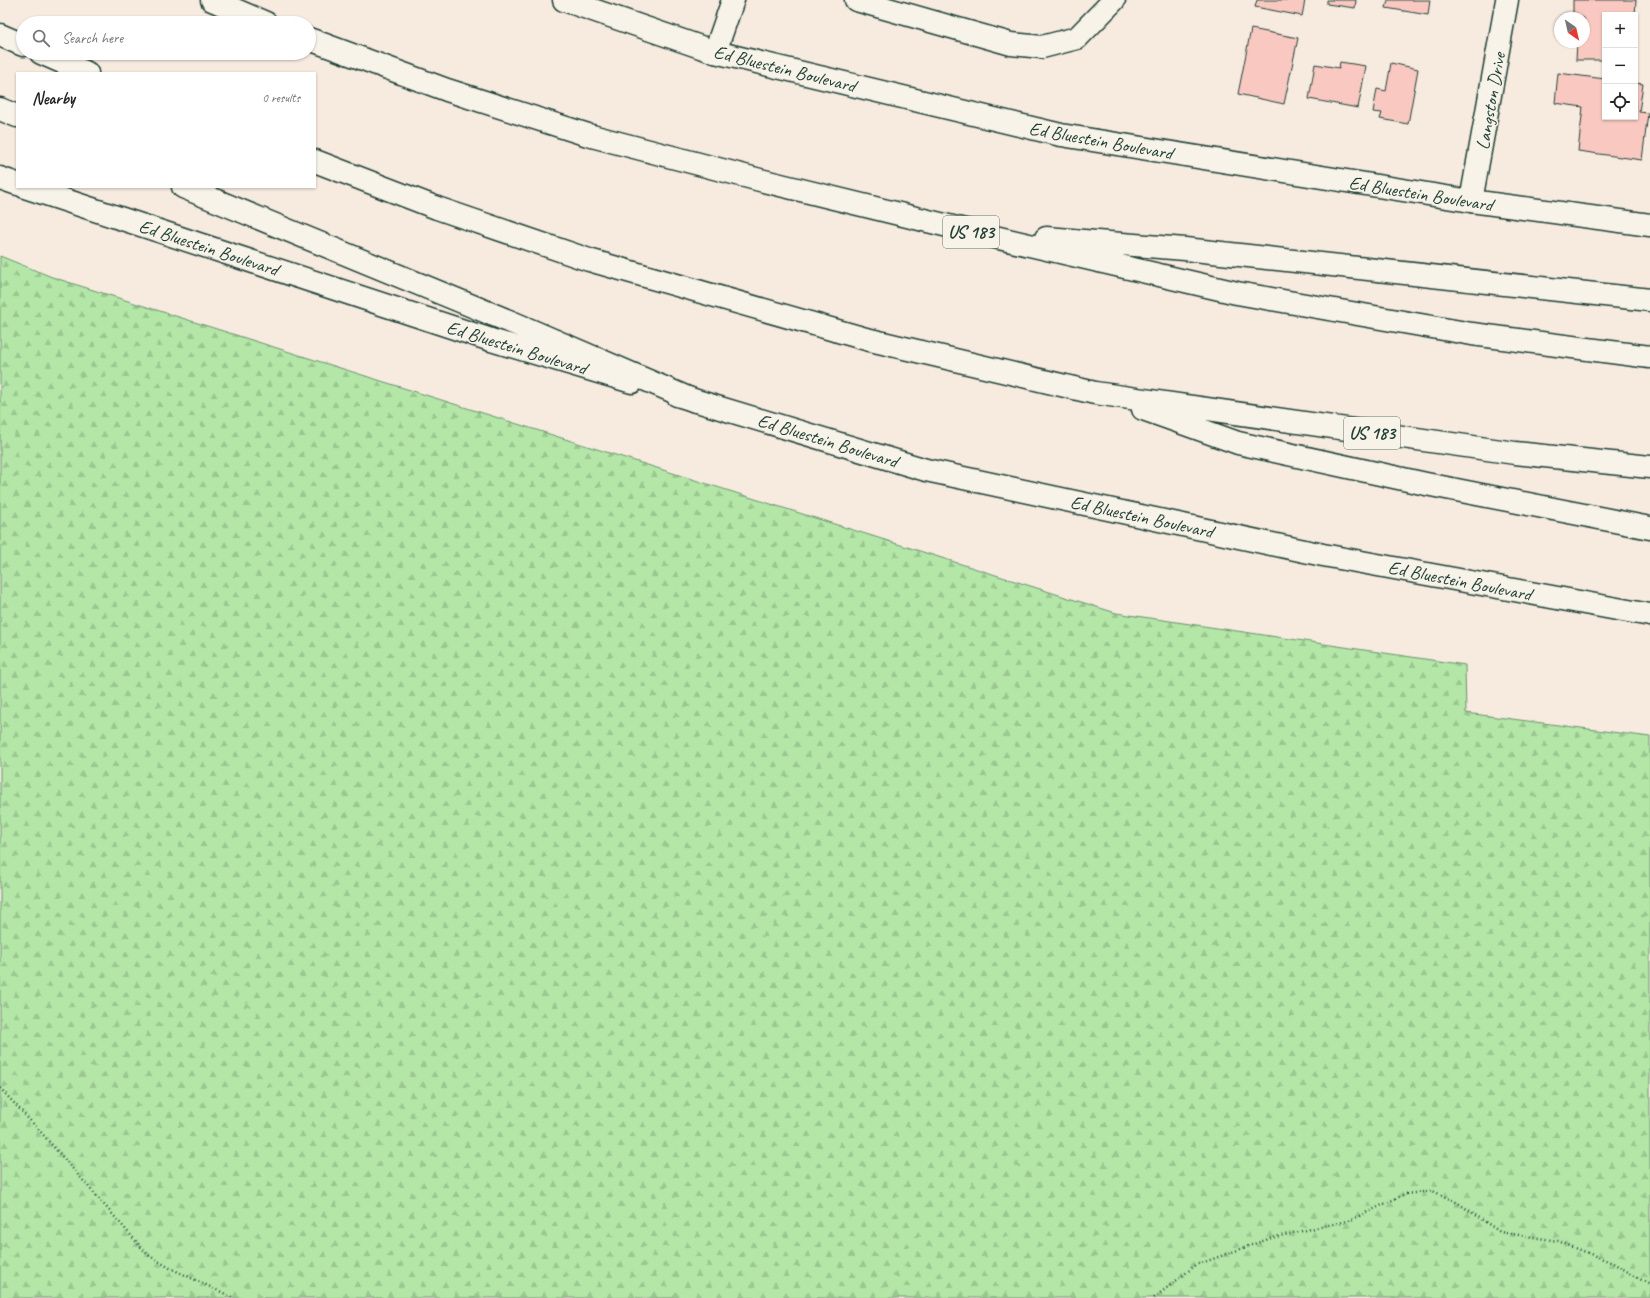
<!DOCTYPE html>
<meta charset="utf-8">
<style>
body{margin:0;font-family:Caveat,sans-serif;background:#f6f6f6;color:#222}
.controls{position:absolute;right:12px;top:12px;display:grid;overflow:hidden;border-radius:0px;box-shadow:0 1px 3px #0004}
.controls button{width:36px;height:36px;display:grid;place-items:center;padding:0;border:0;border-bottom:1px solid #e0e0e0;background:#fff;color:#222;font:20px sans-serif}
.compass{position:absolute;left:1554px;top:12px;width:36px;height:36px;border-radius:50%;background:#fff;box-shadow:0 1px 3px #0004;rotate:146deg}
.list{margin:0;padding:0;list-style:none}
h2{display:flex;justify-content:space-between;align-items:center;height:52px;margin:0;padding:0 16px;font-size:17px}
h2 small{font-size:13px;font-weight:400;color:#767676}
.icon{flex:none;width:22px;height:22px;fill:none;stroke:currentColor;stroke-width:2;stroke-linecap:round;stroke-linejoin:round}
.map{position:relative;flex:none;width:1650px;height:1298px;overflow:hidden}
.search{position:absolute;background:#fff;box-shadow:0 1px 3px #0004;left:16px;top:16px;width:300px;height:44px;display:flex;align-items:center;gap:10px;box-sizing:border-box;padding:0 14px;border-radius:22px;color:#767676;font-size:15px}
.panel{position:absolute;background:#fff;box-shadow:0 1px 3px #0004;left:16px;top:72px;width:300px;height:116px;border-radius:0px}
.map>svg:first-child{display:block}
</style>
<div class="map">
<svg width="1650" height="1298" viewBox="0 0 1650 1298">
<defs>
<pattern id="forest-firs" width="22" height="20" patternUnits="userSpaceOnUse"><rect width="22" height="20" fill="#b3e6a7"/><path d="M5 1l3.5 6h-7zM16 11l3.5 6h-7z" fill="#9ac690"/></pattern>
</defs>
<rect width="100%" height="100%" fill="#f7ebe0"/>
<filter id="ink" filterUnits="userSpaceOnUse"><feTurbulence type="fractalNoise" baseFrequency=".025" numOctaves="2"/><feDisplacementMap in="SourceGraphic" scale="8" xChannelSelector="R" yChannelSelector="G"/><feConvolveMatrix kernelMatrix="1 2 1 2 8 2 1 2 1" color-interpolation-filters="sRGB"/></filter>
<g filter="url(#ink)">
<path fill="url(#forest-firs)" stroke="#69926e" d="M0 256 52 277 1116 613 1465 665 1466 713 1650 737V1298H0Z"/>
<path fill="#f9c9c1" stroke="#1f3d34" d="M1257 0H1305L1302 16 1255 7Z
M1327 0H1356L1355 8 1327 4Z
M1388 0H1430L1428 15 1386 8Z
M1573 0H1636L1635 15H1605V60H1576L1577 42H1584V18H1573Z
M1251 29 1298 38 1284 104 1238 94Z
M1340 62 1366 66 1358 108 1309 99 1315 64 1339 68Z
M1391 63 1418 69 1408 124 1380 119 1382 113 1373 112 1377 89 1386 91Z
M1558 73 1605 79V117H1635V83L1643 84 1639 112 1648 113 1642 160 1578 151 1583 107 1555 103Z"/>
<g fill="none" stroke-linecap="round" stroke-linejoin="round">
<g stroke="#1f3d34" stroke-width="25">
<path id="minor" d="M856 0 1011 44 1042 47 1077 38 1114 0
M715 52 733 0
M1471 201 1507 0"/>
</g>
<g stroke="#1f3d34" stroke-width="25">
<path id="major" d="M564 0 715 52 1061 135 1471 201 1650 225
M0 178 17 184
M25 187 491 340 632 382
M677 395 926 470 1323 555 1650 615"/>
</g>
<g stroke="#1f3d34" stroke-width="25">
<path id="highway" d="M212 0 266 23
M0 35 23 45
M309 39 447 90 588 135 760 180 973 232 1237 293 1472 334 1650 357
M41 53 87 73
M0 109 17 116
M315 161 437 208 589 260 866 339 1095 393 1515 453 1650 467
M183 187 516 324 695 401
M1046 238 1185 249 1650 300
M1143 409 1238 443 1426 484 1650 528"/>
</g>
<path stroke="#1f3d34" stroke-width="2.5" stroke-dasharray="1 3" stroke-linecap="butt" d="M0 1088 39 1130 148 1255 170 1268 234 1298
M1154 1298 1196 1265 1271 1238 1351 1220 1405 1194 1433 1191 1458 1203 1500 1232 1558 1241 1613 1263 1650 1285"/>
<use href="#minor" stroke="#f7f3e8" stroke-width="22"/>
<use href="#major" stroke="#f7f3e8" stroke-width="22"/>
<use href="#highway" stroke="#f7f3e8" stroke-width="22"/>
</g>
</g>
<g text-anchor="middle" stroke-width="3" stroke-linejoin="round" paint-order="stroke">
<g fill="#f7f3e8" stroke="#60746a" stroke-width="1">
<rect x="943" y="216" width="56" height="32" rx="3"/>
<rect x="1344" y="417" width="56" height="32" rx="3"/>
</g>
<g font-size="18" font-weight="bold" fill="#1f3d34">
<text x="971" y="238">US 183</text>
<text x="1372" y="439">US 183</text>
</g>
<g font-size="19" fill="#1f3d34" stroke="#f7f3e8">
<text transform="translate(785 68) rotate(14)" y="7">Ed Bluestein Boulevard</text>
<text transform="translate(1490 101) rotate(-80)" y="7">Langston Drive</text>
<text transform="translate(1101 140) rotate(10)" y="7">Ed Bluestein Boulevard</text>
<text transform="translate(1421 193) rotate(9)" y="7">Ed Bluestein Boulevard</text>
<text transform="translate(209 247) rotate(18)" y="7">Ed Bluestein Boulevard</text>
<text transform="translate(517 347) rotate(17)" y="7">Ed Bluestein Boulevard</text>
<text transform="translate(828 440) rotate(17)" y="7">Ed Bluestein Boulevard</text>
<text transform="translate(1142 516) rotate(12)" y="7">Ed Bluestein Boulevard</text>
<text transform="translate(1460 580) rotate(11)" y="7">Ed Bluestein Boulevard</text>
</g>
</g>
</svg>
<div class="controls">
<button>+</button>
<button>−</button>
<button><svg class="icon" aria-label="locate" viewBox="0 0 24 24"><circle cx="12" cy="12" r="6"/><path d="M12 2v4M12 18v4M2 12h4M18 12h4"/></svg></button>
</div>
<svg class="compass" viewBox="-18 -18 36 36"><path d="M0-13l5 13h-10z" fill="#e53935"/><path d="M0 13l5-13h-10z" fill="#767676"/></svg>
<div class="search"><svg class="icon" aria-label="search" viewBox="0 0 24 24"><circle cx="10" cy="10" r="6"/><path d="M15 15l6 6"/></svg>Search here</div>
<section class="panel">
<h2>Nearby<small>0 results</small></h2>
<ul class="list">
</ul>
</section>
</div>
